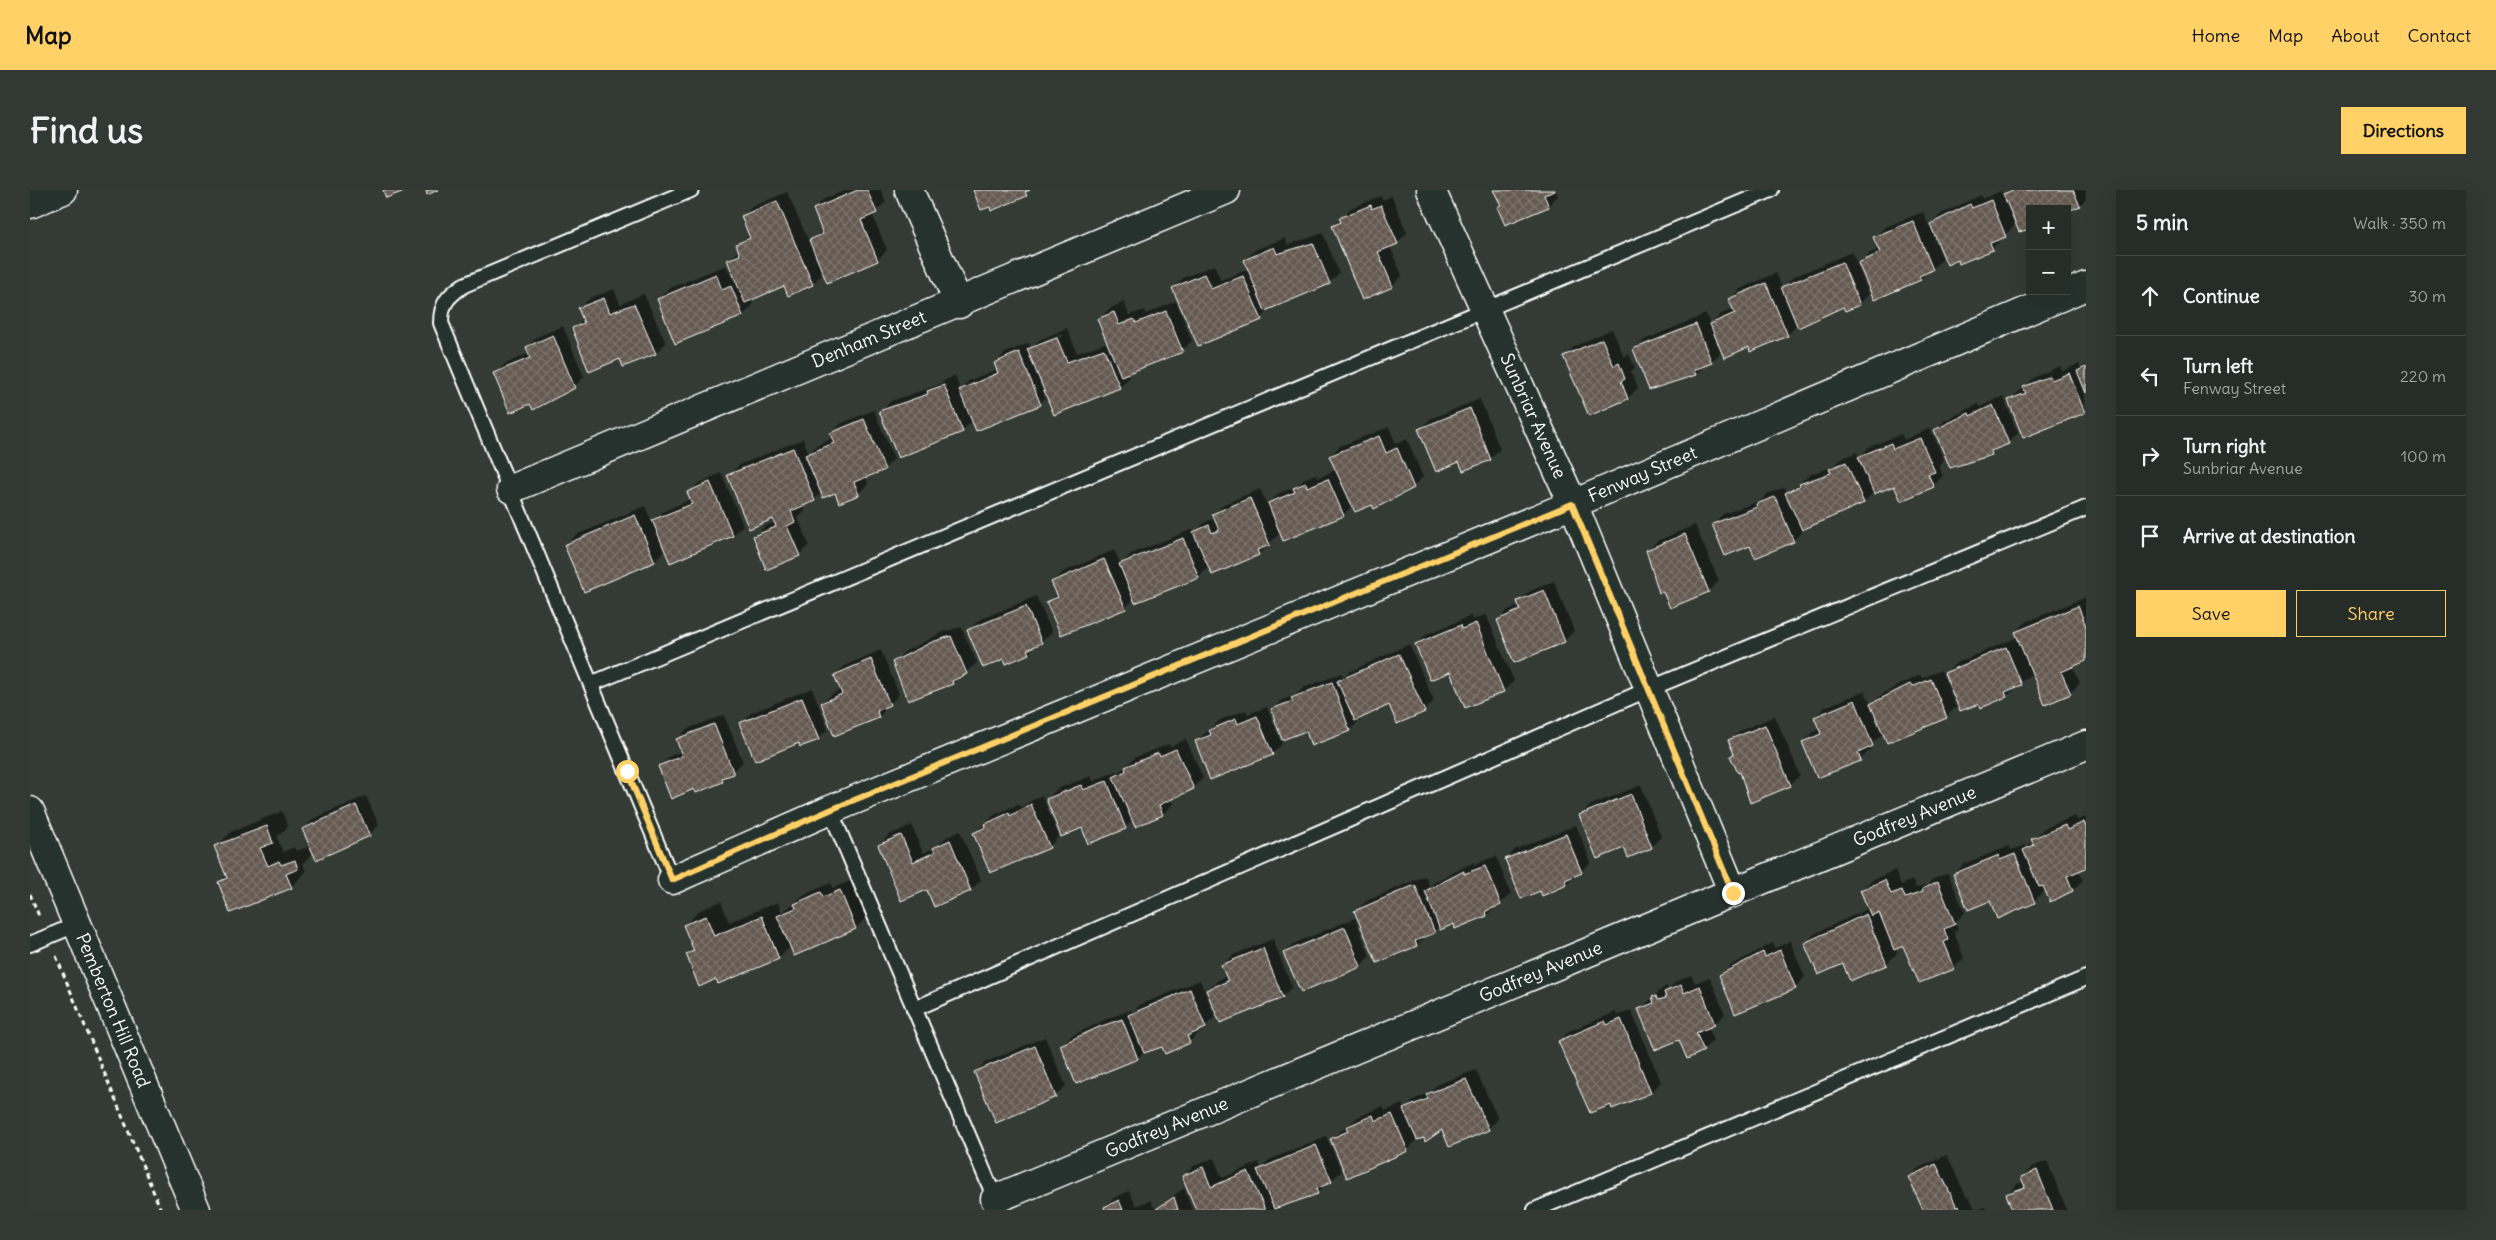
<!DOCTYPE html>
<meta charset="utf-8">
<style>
body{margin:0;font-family:Delius,sans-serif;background:#323833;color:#f1f3f6}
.controls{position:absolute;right:15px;top:15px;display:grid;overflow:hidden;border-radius:0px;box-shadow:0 5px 20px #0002}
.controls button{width:45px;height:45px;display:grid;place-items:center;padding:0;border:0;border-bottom:1px solid #424844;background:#262c27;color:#f1f3f6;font:25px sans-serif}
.stop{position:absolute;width:15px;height:15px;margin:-11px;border:4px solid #ffd166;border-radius:50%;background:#fff}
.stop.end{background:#ffd166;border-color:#fff;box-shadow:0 1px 5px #0008}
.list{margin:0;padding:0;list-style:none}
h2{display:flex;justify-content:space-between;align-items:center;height:65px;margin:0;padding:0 20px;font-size:21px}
h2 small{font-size:16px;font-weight:400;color:#a4a7a7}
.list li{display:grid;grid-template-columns:32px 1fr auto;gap:15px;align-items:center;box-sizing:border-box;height:80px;padding:0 20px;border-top:1px solid #424844}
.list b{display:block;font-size:19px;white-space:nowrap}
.list p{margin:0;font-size:16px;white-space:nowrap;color:#a4a7a7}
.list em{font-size:16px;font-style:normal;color:#a4a7a7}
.actions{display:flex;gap:10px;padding:15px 20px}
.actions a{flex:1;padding:11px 0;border:1px solid #ffd166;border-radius:0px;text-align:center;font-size:18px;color:#ffd166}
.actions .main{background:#ffd166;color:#111}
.icon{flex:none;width:28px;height:28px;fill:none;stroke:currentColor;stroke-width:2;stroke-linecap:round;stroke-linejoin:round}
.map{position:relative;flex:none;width:2056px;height:1020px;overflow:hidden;border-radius:0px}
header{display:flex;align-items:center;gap:30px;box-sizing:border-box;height:70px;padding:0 25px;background:#ffd166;color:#111}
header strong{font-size:24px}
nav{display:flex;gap:28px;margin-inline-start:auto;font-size:18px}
.intro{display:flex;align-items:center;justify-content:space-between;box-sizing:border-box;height:120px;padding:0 30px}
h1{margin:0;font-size:35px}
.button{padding:12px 22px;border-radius:0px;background:#ffd166;color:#111;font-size:18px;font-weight:700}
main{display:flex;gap:30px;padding:0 30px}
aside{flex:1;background:#262c27;border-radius:0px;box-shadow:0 5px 20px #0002}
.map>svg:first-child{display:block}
</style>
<header>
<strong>Map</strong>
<nav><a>Home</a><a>Map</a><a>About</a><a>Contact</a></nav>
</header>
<div class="intro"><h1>Find us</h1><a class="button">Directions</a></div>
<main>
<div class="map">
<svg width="2056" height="1020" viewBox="0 0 2056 1020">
<defs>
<pattern id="building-cross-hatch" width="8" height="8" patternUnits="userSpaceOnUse" patternTransform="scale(1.25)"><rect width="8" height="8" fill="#655a51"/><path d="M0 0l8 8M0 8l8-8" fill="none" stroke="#7c736b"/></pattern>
</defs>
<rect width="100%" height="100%" fill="#333b34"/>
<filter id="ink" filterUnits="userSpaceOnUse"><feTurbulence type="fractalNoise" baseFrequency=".02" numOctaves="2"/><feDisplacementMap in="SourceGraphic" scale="10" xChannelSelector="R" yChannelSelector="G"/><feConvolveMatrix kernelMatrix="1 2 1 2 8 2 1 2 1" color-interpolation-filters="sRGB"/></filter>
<g filter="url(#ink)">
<path fill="#0007" fill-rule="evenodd" d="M816 0H851L856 12 842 24 857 60 847 70 794 83 782 94 755 95 720 109 723 115 713 125 646 152 628 109 638 99 696 75 703 90 706 89 698 71 709 61 707 55 720 44 712 27 722 17 757 2 779 52 793 40 784 19 794 9Z
M1464 0H1526L1528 6 1518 16 1472 14Z
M1979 0H2056V9L2037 26V19H2000L1962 59 1929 69 1907 48 1904 49 1913 69 1890 89 1830 73 1840 63 1850 59 1845 47 1855 37 1893 22 1899 36 1911 24 1951 5 1952 9 1971 1 1973 6Z
M1351 6 1352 10 1362 6 1377 43 1367 53 1360 56 1372 86 1362 96 1303 36 1321 18Z
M1293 43 1309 83 1299 93 1241 117 1231 129 1143 98 1153 88 1184 75 1191 90 1219 79 1215 70 1225 60 1255 48 1258 55Z
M1822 62 1839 104 1829 114 1814 116 1768 134 1758 145 1721 160 1719 156 1693 161 1666 184 1620 198 1604 160 1614 150 1676 124 1680 135 1691 124 1704 119 1700 109 1710 99 1746 83 1752 98 1763 87Z
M584 99 590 114 614 104 636 153 626 163 594 175 591 168 543 139 554 128 550 118 560 108Z
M1146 111 1162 151 1152 161 1098 182 1100 187 1090 197 1017 206 1010 214 943 230 933 240 869 266 851 222 861 211 905 196 925 185 930 200 940 190 968 179 965 173 975 163 999 153 1001 158 1009 150 1037 138 1047 163 1078 152 1069 129 1079 119 1094 112 1099 125 1115 120 1116 124ZM1032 144 1033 146 1009 156V153Z
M533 136 554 187 544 197 501 212 465 184 475 174 500 163 497 157 507 147Z
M1582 139 1594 167 1599 164 1605 178 1601 181 1608 198 1598 208 1560 224 1535 166 1545 156Z
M2049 174 2051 179 2056 174 2054 221 1980 210 2005 187 2030 176 2032 181Z
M1973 206 1988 243 1978 253 1968 257 1961 264 1905 241 1915 230 1949 214 1950 217Z
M1450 209 1470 259 1460 269 1390 239 1400 229Z
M844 220 864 269 854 279 836 286 838 294 828 304 792 302 784 310 772 315 775 321 768 328 779 355 769 365 724 347 734 337 745 332 699 285 709 275 773 249 779 263 787 255 803 248 801 243 812 233Z
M1359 237 1366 254 1377 249 1393 287 1383 297 1343 313 1323 315 1313 325 1251 342 1229 364 1182 383 1179 376 1169 387 1106 412 1105 408 1095 418 1018 413 1028 403 1023 392 1033 382 1084 360 1091 374 1101 364 1163 339 1165 342 1175 332 1185 328 1184 324 1194 314 1230 299 1237 315 1249 303 1268 296 1275 288 1286 284 1288 288 1306 280 1300 266 1310 256Z
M1900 238 1914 270 1909 276 1913 286 1903 296 1865 294 1844 302 1834 312 1772 339 1773 341 1763 351 1721 355 1683 334 1693 324 1732 310 1737 304 1755 297 1757 303 1781 284 1805 276 1811 269 1827 262 1829 268 1839 257 1871 244 1874 250Z
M691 283 713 335 703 345 633 353 631 354 634 361 624 371 536 355 546 345 615 316 622 332 634 321 661 309 658 303 669 293Z
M1665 335 1689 391 1678 401 1617 361 1627 351Z
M1524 391 1544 441 1534 451 1468 430 1478 420 1490 416 1488 412 1498 402Z
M1006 406 1022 442 998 463 975 468 939 440 949 430Z
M2056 407V470L2042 475 2050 493 2040 503 2003 482 1977 506 1951 516 1916 483 1926 473 1988 447 1986 442 1996 432Z
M1456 424 1484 491 1473 501 1420 480 1387 454 1397 444 1441 426 1443 430Z
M931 437 947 473 923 493 864 472 874 462 913 442Z
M1379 454 1404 511 1394 521 1359 514 1329 528 1330 530 1320 540H1276L1242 520 1252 510 1266 505 1273 498 1312 483 1313 487 1319 482Z
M851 460 869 504 849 527 805 545 792 513 803 503 811 500 805 485 816 475Z
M1911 480 1926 517 1916 527 1854 543 1839 556 1841 559 1830 570 1773 552 1783 542 1790 539 1785 527 1795 517 1835 501 1841 515 1852 504 1890 485 1892 488Z
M782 498 798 539 788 549 770 552 711 533 721 523Z
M1237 517 1252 554 1242 564 1166 552 1190 530 1216 520 1218 524Z
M694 525 713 572 693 591 665 597 630 576 640 566 652 561 647 549 657 539Z
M1745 526 1770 585 1760 595 1705 563 1700 551 1710 541Z
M1156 549 1173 588 1163 598 1140 608 1143 614 1133 624 1106 636 1103 630 1095 638 1053 637 1017 609 1027 599 1061 586 1063 591 1087 581 1088 583 1106 567 1139 554 1140 557Z
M1611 595 1631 647 1621 657H1594L1551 625 1561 615Z
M1012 605 1029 646 1019 657 944 643 966 624 989 614 990 617Z
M336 606 349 635 339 645 284 662 273 673 276 682 261 697 189 692 197 685 186 657 201 642 252 621 258 637 247 647 253 662 264 657 266 661 281 656 273 639 283 629Z
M2045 626 2047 630 2056 627V676L2048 680 2053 690 2043 700H2016L2004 711 1960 709 1924 684 1934 674 1979 656 1981 660 1995 655 1996 658 2013 639Z
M882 635 893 663 905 658 915 648 930 641 951 690 941 700 905 715 897 698 849 655 859 645Z
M1546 635 1561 672 1537 694 1512 705 1510 700 1476 669 1486 659Z
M1466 666 1481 704 1457 725 1426 737 1425 732 1410 736 1387 755 1326 721 1336 711 1395 686 1400 697 1406 691 1444 672V675Z
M1865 680 1871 695 1882 690 1886 698 1897 695 1903 689 1918 683 1935 723 1925 732 1928 739 1924 742 1934 768 1924 778 1874 754 1865 758 1867 763 1857 774 1820 789 1814 773 1776 753 1786 743 1839 718 1831 700 1842 690Z
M820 691 836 728 826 738 761 756 749 768 687 788 657 765 664 758 655 735 670 720 691 711 699 732 748 712 752 723 775 704 801 693 803 698Z
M1325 728 1340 766 1330 776 1254 763 1265 753Z
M1243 749 1262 797 1252 807 1178 800 1188 790 1197 786 1193 775 1203 765Z
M1760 751 1775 787 1765 798 1691 786 1701 775 1743 753 1745 758Z
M1661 785 1665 793 1680 787 1695 824 1685 834 1678 837 1683 850 1673 860 1650 849 1610 820 1633 798 1636 796 1638 800 1646 792Z
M1170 790 1185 827 1175 837 1169 840 1170 842 1159 852 1132 855 1114 861 1108 868 1047 893 1031 856 1041 846 1081 827 1102 820 1103 822 1110 815Z
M1601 820 1631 892 1621 902 1529 851 1539 841 1586 822 1587 826Z
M1015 847 1036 896 1025 906 945 882 956 872Z
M1446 880 1468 929 1458 939 1413 938 1387 949 1378 960 1301 949 1328 927 1353 916 1355 921 1372 914 1375 920 1385 909 1397 904 1408 894Z
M1296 946 1312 981 1287 1003 1247 1017 1249 1020H1167L1154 986 1164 976 1184 968 1192 988 1229 972 1231 978 1239 970Z
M1917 965 1937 1008 1939 1007 1946 1020H1895L1879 987 1890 977Z
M2017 971 2037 1020H1983L1977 1005 1987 994 1994 992 1992 987 2002 977Z
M1154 998 1162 1020H1076L1075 1017 1085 1007 1099 1001 1106 1016 1121 1010 1124 1018 1131 1015Z
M1955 1017 1956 1020H1947Z"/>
<path fill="url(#building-cross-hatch)" stroke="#fff" d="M353 0H377L356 8Z
M396 0H408L397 5Z
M828 0H837L847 23 831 30 848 71 797 93 779 50 793 44 783 19Z
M943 0H1000L995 2 997 6 961 21 960 17 951 20Z
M1463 0H1525V1L1514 5 1519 17 1475 35 1467 17 1471 15Z
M1983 0H2043L2050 16 2037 22V19H2000V39L1989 42 1973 4Z
M1961 10 1976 47 1960 53 1963 60 1929 74 1928 70 1917 75 1900 34 1940 14 1942 18Z
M747 11 783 95 758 106 754 96 715 113 697 70 710 65 706 54 720 48 711 26Z
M1341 15 1342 19 1351 15 1368 54 1348 62 1363 97 1332 110 1302 36 1311 32 1309 28Z
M1883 31 1903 80 1889 86 1891 90 1844 110 1828 73 1850 63 1843 47Z
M1283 53 1300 94 1235 121 1214 70 1244 57 1247 64Z
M1812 72 1830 115 1815 121 1813 117 1768 138 1751 97Z
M686 84 692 100 701 96 713 126 645 154 627 109Z
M1174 84 1181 99 1213 86 1232 130 1168 156 1142 98Z
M1736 93 1758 146 1720 162 1719 157 1694 168 1680 134 1705 123 1698 109Z
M574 108 580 123 604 114 626 164 593 177 590 169 559 182 542 138 554 133 548 118Z
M1136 121 1153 162 1091 186 1067 129 1084 122 1089 135 1104 129 1106 133Z
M1666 134 1682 173 1664 180 1666 185 1619 200 1603 159Z
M523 145 545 198 503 220 500 214 480 223 463 183 500 168 496 157Z
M1027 148 1037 172 1074 159 1090 198 1024 225 997 159Z
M1572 149 1584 176 1589 173 1595 189 1591 191 1598 209 1559 226 1533 166Z
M989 162 1011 215 946 241 929 200 968 183 964 173Z
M2056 177V203L2047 181Z
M2039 183 2055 223 1993 248 1978 210 1996 203 1993 197 2020 186 2022 190Z
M914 195 933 242 868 268 849 221 898 204 897 201Z
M1963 215 1979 254 1961 261 1962 265 1920 278 1904 240 1939 223 1940 226Z
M1440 218 1461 270 1433 281 1429 272 1406 282 1388 239Z
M834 229 855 280 824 292 829 305 809 313 805 303 793 308 775 265 804 253 800 243Z
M1349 246 1356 263 1367 258 1384 298 1344 319 1342 315 1325 322 1299 266Z
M1890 248 1905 282 1898 284 1904 297 1871 311 1864 296 1844 304 1828 267 1861 253 1863 259Z
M763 258 785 311 761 321 765 332 757 336 770 366 736 380 723 346 746 337 743 329 719 339 697 285Z
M1816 272 1834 313 1772 340 1755 303 1770 296 1769 294 1801 283 1799 279Z
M1298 289 1314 326 1253 351 1238 313 1265 302 1263 298 1276 293 1277 297Z
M680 292 703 346 640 373 622 330 662 314 657 302Z
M1745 307 1764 352 1725 368 1720 356 1695 366 1682 334 1727 317 1726 314Z
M1220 308 1240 355 1227 360 1229 365 1182 385 1163 342 1179 335 1182 343 1189 340 1182 324Z
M605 325 625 372 554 402 534 355Z
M1655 344 1679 402 1640 418 1633 402 1629 403 1616 360Z
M1153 348 1169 388 1105 413 1089 374Z
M1074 369 1096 419 1031 445 1016 412 1028 407 1021 392Z
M1514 400 1535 452 1484 473 1467 430 1490 420 1487 411Z
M996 416 1012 453 997 460 999 464 976 474 974 469 953 478 937 440Z
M2048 416 2056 436V471L2031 482 2041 504 2015 515 1985 442Z
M1446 433 1474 502 1435 518 1420 482 1400 490 1385 454 1431 435 1432 439Z
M921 446 937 484 922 491 923 494 878 511 862 472 902 452Z
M1976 457 1992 495 1975 502 1977 507 1951 518 1949 514 1930 521 1914 483Z
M1369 464 1395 522 1367 534 1359 515 1325 531 1307 491Z
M841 469 860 515 847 521 849 528 804 546 791 513 812 504 804 485Z
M1901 489 1917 528 1857 553 1840 514 1880 494 1882 497Z
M1302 492 1320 541 1281 556 1276 541 1252 550 1241 519 1263 511 1261 508Z
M772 508 789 550 770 557 769 553 725 571 709 533Z
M1825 510 1843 556 1828 563 1831 571 1787 588 1772 552 1791 544 1784 527Z
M1227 526 1243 565 1180 590 1165 551 1181 545 1179 540 1206 529 1208 534Z
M684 534 704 584 692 588 693 592 666 603 664 599 641 609 628 576 652 566 646 549Z
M1735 535 1761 596 1720 613 1710 582 1708 583 1700 566 1704 564 1698 550Z
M1146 559 1164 599 1129 615 1133 625 1105 637 1083 587 1096 581 1095 577 1128 563 1130 566Z
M1077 591 1096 639 1058 654 1052 638 1031 647 1016 609 1051 595 1053 600Z
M1601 604 1622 658 1598 668 1594 658 1567 669 1549 625Z
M1001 614 1020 658 960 683 943 643 956 637 955 634 979 623 980 626Z
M326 615 340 646 286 670 272 639Z
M2054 632 2056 637V678L2037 686 2043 701 2020 712 2013 696 2009 697 1993 660 2004 655 2001 649 2035 635 2037 640Z
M237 636 243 653 230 658 238 676 249 671 251 675 265 670 268 679 256 684 262 698 200 723 188 692 197 688 184 656Z
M1536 644 1552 683 1535 690 1537 695 1512 706 1510 701 1491 709 1475 669Z
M871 645 883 672 905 662 903 658 920 650 941 701 904 717 897 700 871 711 848 655Z
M1985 664 2005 713 1967 729 1960 711 1938 720 1923 684 1969 665 1970 670Z
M1455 676 1471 715 1456 721 1457 726 1425 739 1424 734 1410 740 1395 701 1434 681V684Z
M1855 690 1861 704 1872 700 1875 708 1893 702 1892 699 1908 692 1925 734 1914 739 1918 750 1914 752 1925 779 1889 793 1873 756 1864 760 1849 722 1841 726 1830 700Z
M1385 695 1405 743 1385 751 1387 756 1347 773 1324 721Z
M810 700 826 739 764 766 747 726 766 718 764 714 791 702 793 707Z
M1836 724 1857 775 1820 791 1813 774 1788 785 1774 753Z
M676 726 684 746 732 726 749 769 688 794 686 789 669 797 656 764 664 761 653 735Z
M1315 737 1331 777 1271 802 1253 763Z
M1233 758 1253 808 1190 833 1176 800 1198 791 1191 775Z
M1750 760 1766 799 1705 824 1689 785 1733 762 1735 767Z
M1651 795 1654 803 1670 796 1685 835 1666 843 1674 861 1657 869 1649 850 1625 860 1608 819 1624 813 1622 807 1626 806 1628 810 1636 808 1634 802Z
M1160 799 1176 838 1157 846 1160 853 1135 864 1132 857 1114 863 1098 825Z
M1092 829 1108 869 1046 894 1030 855 1069 837Z
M1591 829 1621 903 1582 919 1581 915 1560 923 1528 851 1575 831 1577 835Z
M1005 856 1026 907 966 933 944 882Z
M1436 889 1459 940 1419 957 1412 940 1395 952 1394 948 1387 950 1373 919 1398 909 1396 904Z
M1362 924 1378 961 1317 988 1300 949 1318 941 1316 937 1343 925 1345 931Z
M1286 955 1302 992 1286 999 1288 1004 1244 1019 1227 980Z
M1906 974 1927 1017 1929 1016 1931 1020H1893L1878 987Z
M1173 977 1181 997 1218 981 1235 1020H1166L1152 986Z
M2007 980 2023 1020H1982L1976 1004 1995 997 1991 987Z
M1144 1007 1148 1020H1126V1019Z
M1089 1010 1093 1020H1075L1074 1017Z"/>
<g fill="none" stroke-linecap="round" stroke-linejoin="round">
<g stroke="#fff" stroke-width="18">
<path id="service" d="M561 494 1741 0
M800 620 967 1013
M642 690 411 133C411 113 418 106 434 95L661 0
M0 754 48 734
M884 819 1619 499 2056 318
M1505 1020 2056 788"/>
</g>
<g stroke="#fff" stroke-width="31">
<g id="minor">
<path d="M879 0 929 114"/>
<path id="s1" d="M1401 0 1543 314 1703 703"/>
<path d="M0 14 33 0"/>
<path id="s2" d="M481 299 1196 0"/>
<path id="s3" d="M642 690 800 620 1543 314 2056 96"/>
<path id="s4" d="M965 1009 2056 555"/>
</g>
</g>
<g stroke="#fff" stroke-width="31">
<g id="tertiary">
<path id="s5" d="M0 621 166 1020"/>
</g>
</g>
<path stroke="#fff" stroke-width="3" stroke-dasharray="5 4" stroke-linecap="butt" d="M0 704 9 726
M26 766 131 1020"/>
<use href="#service" stroke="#26332d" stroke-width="14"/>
<use href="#minor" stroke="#26332d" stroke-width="28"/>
<use href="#tertiary" stroke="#26332d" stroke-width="28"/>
</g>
</g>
<g fill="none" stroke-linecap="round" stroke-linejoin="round" filter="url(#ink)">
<path stroke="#ffd166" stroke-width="6" d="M597 581 642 690 800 620 1542 314 1703 703"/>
</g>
<g text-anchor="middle" stroke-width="5" stroke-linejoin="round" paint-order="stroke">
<g font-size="18" fill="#fff" stroke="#26332d">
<text dy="6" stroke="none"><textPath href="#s2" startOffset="388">Denham Street</textPath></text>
<text dy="6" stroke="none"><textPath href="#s1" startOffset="248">Sunbriar Avenue</textPath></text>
<text dy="6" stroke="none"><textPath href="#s3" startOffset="1052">Fenway Street</textPath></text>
<text dy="6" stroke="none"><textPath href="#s4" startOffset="996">Godfrey Avenue</textPath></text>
<text dy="6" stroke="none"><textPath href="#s4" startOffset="591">Godfrey Avenue</textPath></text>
<text dy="6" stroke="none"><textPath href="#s5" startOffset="216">Pemberton Hill Road</textPath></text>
<text dy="6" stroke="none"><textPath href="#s4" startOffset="186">Godfrey Avenue</textPath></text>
</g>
</g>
</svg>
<div class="controls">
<button>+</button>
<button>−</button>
</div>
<div class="stop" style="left:597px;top:581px"></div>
<div class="stop end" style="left:1703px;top:703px"></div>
</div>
<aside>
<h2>5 min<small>Walk · 350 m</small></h2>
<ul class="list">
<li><svg class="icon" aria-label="ahead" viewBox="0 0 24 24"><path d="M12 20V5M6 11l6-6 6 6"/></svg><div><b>Continue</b></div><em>30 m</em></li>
<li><svg class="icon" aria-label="left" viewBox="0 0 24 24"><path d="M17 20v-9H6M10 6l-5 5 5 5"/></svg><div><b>Turn left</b><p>Fenway Street</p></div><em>220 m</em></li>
<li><svg class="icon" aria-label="right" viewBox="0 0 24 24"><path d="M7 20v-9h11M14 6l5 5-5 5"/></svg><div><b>Turn right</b><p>Sunbriar Avenue</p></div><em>100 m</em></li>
<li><svg class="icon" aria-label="arrive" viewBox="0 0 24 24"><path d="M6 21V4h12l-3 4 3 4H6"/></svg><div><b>Arrive at destination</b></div></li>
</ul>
<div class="actions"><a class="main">Save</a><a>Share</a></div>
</aside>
</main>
